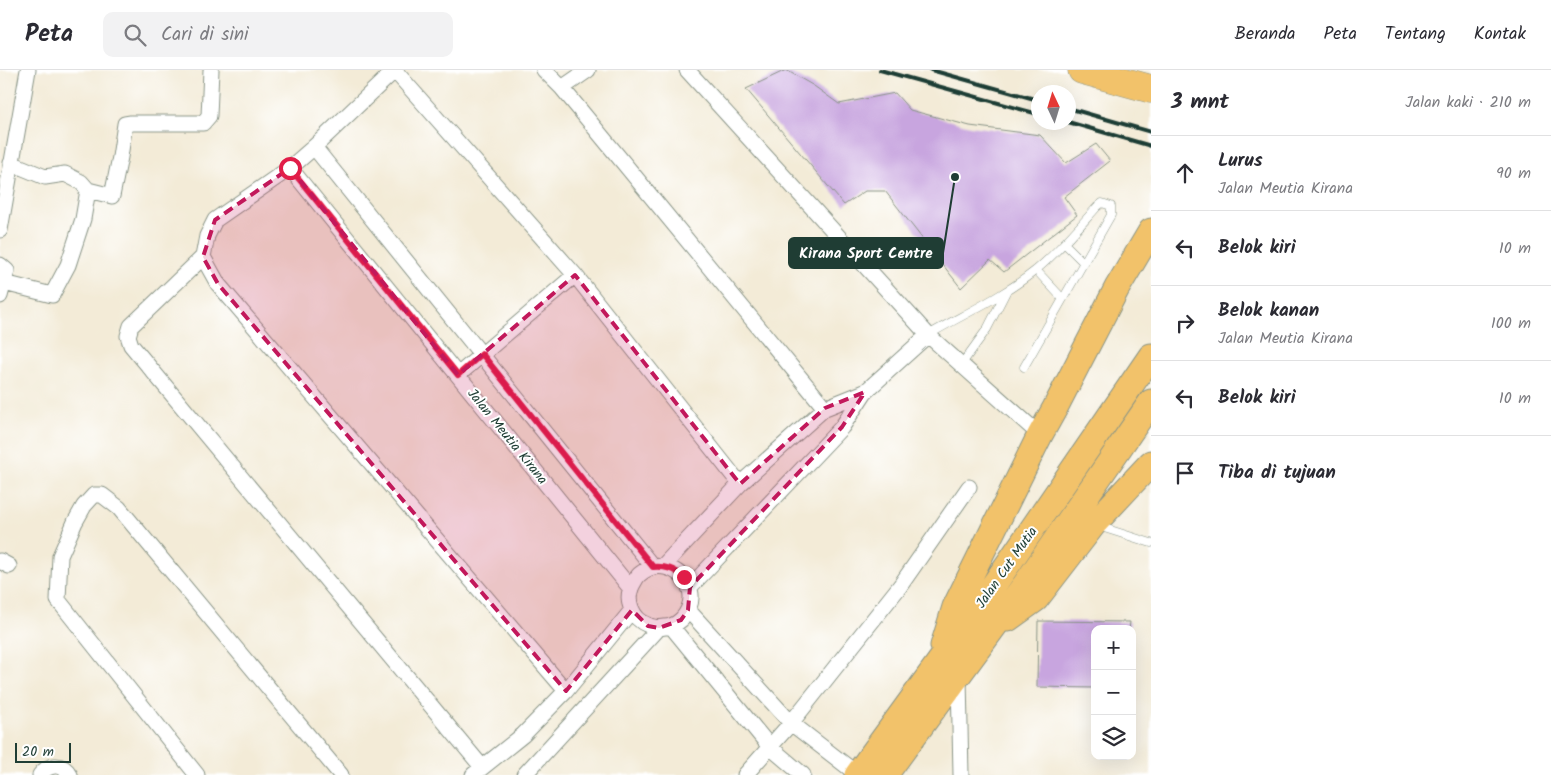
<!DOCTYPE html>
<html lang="id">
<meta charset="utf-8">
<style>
body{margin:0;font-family:Kalam,sans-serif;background:#f2f2f3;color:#2b2b33}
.controls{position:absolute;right:15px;bottom:15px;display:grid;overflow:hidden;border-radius:10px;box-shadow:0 5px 20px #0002}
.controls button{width:45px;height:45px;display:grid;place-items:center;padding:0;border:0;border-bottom:1px solid #e1e1e2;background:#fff;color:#2b2b33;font:25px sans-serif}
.compass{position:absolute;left:1031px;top:15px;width:45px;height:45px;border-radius:50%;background:#fff;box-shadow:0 5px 20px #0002;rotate:356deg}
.scale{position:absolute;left:15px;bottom:12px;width:56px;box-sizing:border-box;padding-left:5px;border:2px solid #1f3d34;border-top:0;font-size:14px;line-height:18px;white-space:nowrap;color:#1f3d34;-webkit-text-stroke:4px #fff;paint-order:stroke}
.stop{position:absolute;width:15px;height:15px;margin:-11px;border:4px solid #e11d48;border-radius:50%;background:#fff}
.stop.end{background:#e11d48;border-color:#fff;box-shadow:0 1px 5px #0008}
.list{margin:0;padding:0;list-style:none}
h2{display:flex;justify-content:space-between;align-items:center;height:65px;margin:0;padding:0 20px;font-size:21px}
h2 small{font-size:16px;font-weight:400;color:#7c7c81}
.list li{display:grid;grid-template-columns:32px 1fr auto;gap:15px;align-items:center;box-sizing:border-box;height:75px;padding:0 20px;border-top:1px solid #e1e1e2}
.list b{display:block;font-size:19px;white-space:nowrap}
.list p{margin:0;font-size:16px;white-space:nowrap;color:#7c7c81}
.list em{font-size:16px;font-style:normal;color:#7c7c81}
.icon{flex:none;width:28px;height:28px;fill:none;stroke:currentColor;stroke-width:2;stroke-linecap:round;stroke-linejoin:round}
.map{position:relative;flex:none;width:1151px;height:705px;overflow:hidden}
header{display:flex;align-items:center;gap:30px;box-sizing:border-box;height:70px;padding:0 25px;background:#fff;border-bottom:1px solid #e1e1e2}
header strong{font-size:24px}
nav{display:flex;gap:28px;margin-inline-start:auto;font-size:18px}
.search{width:350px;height:45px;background:#f2f2f3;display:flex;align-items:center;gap:12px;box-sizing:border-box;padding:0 18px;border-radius:10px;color:#7c7c81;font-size:19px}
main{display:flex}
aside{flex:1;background:#fff}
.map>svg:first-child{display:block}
</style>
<header>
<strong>Peta</strong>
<div class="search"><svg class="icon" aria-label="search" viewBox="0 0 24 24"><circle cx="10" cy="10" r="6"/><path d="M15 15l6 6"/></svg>Cari di sini</div>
<nav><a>Beranda</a><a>Peta</a><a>Tentang</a><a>Kontak</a></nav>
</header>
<main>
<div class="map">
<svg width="1151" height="705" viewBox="0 0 1151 705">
<rect width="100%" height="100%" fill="#fff"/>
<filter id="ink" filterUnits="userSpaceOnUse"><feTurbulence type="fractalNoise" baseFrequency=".02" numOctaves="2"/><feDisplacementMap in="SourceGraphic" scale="10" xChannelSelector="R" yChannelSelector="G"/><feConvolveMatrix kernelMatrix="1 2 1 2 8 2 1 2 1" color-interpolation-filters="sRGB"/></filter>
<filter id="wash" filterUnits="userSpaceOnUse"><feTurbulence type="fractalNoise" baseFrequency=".0096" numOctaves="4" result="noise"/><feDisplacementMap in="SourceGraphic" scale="20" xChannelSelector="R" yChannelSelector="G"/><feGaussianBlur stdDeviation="1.12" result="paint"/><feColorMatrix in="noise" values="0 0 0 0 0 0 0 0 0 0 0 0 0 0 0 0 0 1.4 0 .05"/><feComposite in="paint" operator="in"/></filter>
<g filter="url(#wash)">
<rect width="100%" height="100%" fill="#f3ebd7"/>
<g id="blocks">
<path fill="#c8a5df" d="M786 0 814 16 839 34 895 23 910 40 970 56 1040 65 1066 93 1096 74 1110 91 1064 127 1077 145 1004 202 990 190 961 218 885 121H865L844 135 746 19Z
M1038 551 1130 552 1129 559H1095V618L1037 617Z"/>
</g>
</g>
<g filter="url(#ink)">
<use href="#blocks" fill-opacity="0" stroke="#899486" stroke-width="1"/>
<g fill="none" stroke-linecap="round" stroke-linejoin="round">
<g stroke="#899486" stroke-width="9">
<path id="service" d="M1064 173 1084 193
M1036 200 1063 229
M928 265C964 244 1004 226 1036 200 1059 181 1078 158 1097 137L1102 133 1111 136V145L1024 297
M961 295 987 259 1006 222
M1098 456 1151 473"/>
</g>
<g stroke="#899486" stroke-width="17">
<path id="minor" d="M395 0 314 77 290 98 215 150 207 166 203 187 218 214 566 621
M544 0 562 18 825 338
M687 0 928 265 1040 365
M395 1 575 205 740 414
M562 18 588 0
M314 77 653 497
M11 93 45 107 65 104 81 112 88 120 112 126 120 87 125 54 131 53H203L209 46 211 0
M290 98 631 519
M0 160 28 0
M203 187 131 256 128 266 131 275 482 697
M0 195 7 201 0 226
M4 213 52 225 68 195 83 149 88 120
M458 305 575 205
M0 491 9 496
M663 496 740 414 825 338 865 322
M690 517 842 357 865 322 928 265
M688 540 791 653 857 704
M671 556 770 677 803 705
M959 607 961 705
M40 705C48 694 62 692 70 705
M197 705 58 530 60 486 75 452 84 436 94 425H102L119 438 341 705
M473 705 523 665 566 621 632 540
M524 705 659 558C663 557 667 557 671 556 687 550 696 530 688 515 679 497 656 490 640 504 637 506 635 511 633 514 624 529 632 549 648 555 651 557 656 557 659 558
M745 705 791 653 900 516 969 417"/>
</g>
<g stroke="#899486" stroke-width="27">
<path id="trunk" d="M1008 549 1036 529 1093 455 1151 393
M943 576 955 537 1040 365 1055 338 1117 218 1151 161
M857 705 969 551 1151 286
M885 705 1024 516 1151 332"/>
</g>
<g stroke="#899486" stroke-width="29">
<path id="motorway" d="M1082 0 1151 19"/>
</g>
<use href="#service" stroke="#fff" stroke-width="8"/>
<use href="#minor" stroke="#fff" stroke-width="15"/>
<use href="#trunk" stroke="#f2c26a" stroke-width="25"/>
<use href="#motorway" stroke="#f2c26a" stroke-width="28"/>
<path stroke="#1f3d34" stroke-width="4" d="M880 0 1038 44
M931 0 1038 30
M1068 38 1151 62
M1068 52 1151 76"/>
</g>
</g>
<g fill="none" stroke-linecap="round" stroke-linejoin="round" filter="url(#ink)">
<path stroke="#e11d48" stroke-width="6" d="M290 98 458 305 482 284 653 497C666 496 674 499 684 507"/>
</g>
<path fill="#c2185b" fill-opacity="0.2" stroke="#c2185b" stroke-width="4" stroke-dasharray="10 6" stroke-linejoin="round" d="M290 98 458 305 575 205 740 414 825 338 865 322 842 357 690 517 688 540 681 550 659 558 648 556 632 540 566 621 218 214 203 187 215 150Z"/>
<g text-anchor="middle" stroke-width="4" stroke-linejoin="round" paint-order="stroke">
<g font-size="14" fill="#1f3d34" stroke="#fff">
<text transform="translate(508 366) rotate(51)" y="5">Jalan Meutia Kirana</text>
<text transform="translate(1006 497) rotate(-55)" y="5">Jalan Cut Mutia</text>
</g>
</g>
<path fill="none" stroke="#1f3d34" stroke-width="2" d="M955 107L943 183"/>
<circle fill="#1f3d34" stroke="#fff" stroke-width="2" cx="955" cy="107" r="5"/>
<rect fill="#1f3d34" stroke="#1f3d34" stroke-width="2" x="789" y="168" width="154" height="30" rx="5"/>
<g font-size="15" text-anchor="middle" font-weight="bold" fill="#fff">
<text x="866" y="188">Kirana Sport Centre</text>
</g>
</svg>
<div class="controls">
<button>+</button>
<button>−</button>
<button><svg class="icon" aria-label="layers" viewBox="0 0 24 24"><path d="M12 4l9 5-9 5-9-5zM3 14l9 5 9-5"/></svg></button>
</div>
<svg class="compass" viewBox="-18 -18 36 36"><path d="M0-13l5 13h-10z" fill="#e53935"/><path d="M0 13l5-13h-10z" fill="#7c7c81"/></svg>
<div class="scale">20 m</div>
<div class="stop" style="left:290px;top:98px"></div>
<div class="stop end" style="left:684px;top:507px"></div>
</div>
<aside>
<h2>3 mnt<small>Jalan kaki · 210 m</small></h2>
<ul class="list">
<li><svg class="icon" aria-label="ahead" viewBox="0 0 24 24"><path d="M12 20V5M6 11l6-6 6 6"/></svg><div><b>Lurus</b><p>Jalan Meutia Kirana</p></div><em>90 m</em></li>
<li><svg class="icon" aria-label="left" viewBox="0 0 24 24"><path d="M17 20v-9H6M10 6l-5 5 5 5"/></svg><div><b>Belok kiri</b></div><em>10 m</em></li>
<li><svg class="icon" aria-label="right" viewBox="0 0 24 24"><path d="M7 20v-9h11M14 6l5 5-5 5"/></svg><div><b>Belok kanan</b><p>Jalan Meutia Kirana</p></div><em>100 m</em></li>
<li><svg class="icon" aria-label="left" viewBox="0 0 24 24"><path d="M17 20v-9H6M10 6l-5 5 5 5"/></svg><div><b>Belok kiri</b></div><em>10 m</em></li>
<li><svg class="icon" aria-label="arrive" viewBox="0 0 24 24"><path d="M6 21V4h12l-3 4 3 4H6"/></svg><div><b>Tiba di tujuan</b></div></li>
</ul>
</aside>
</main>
